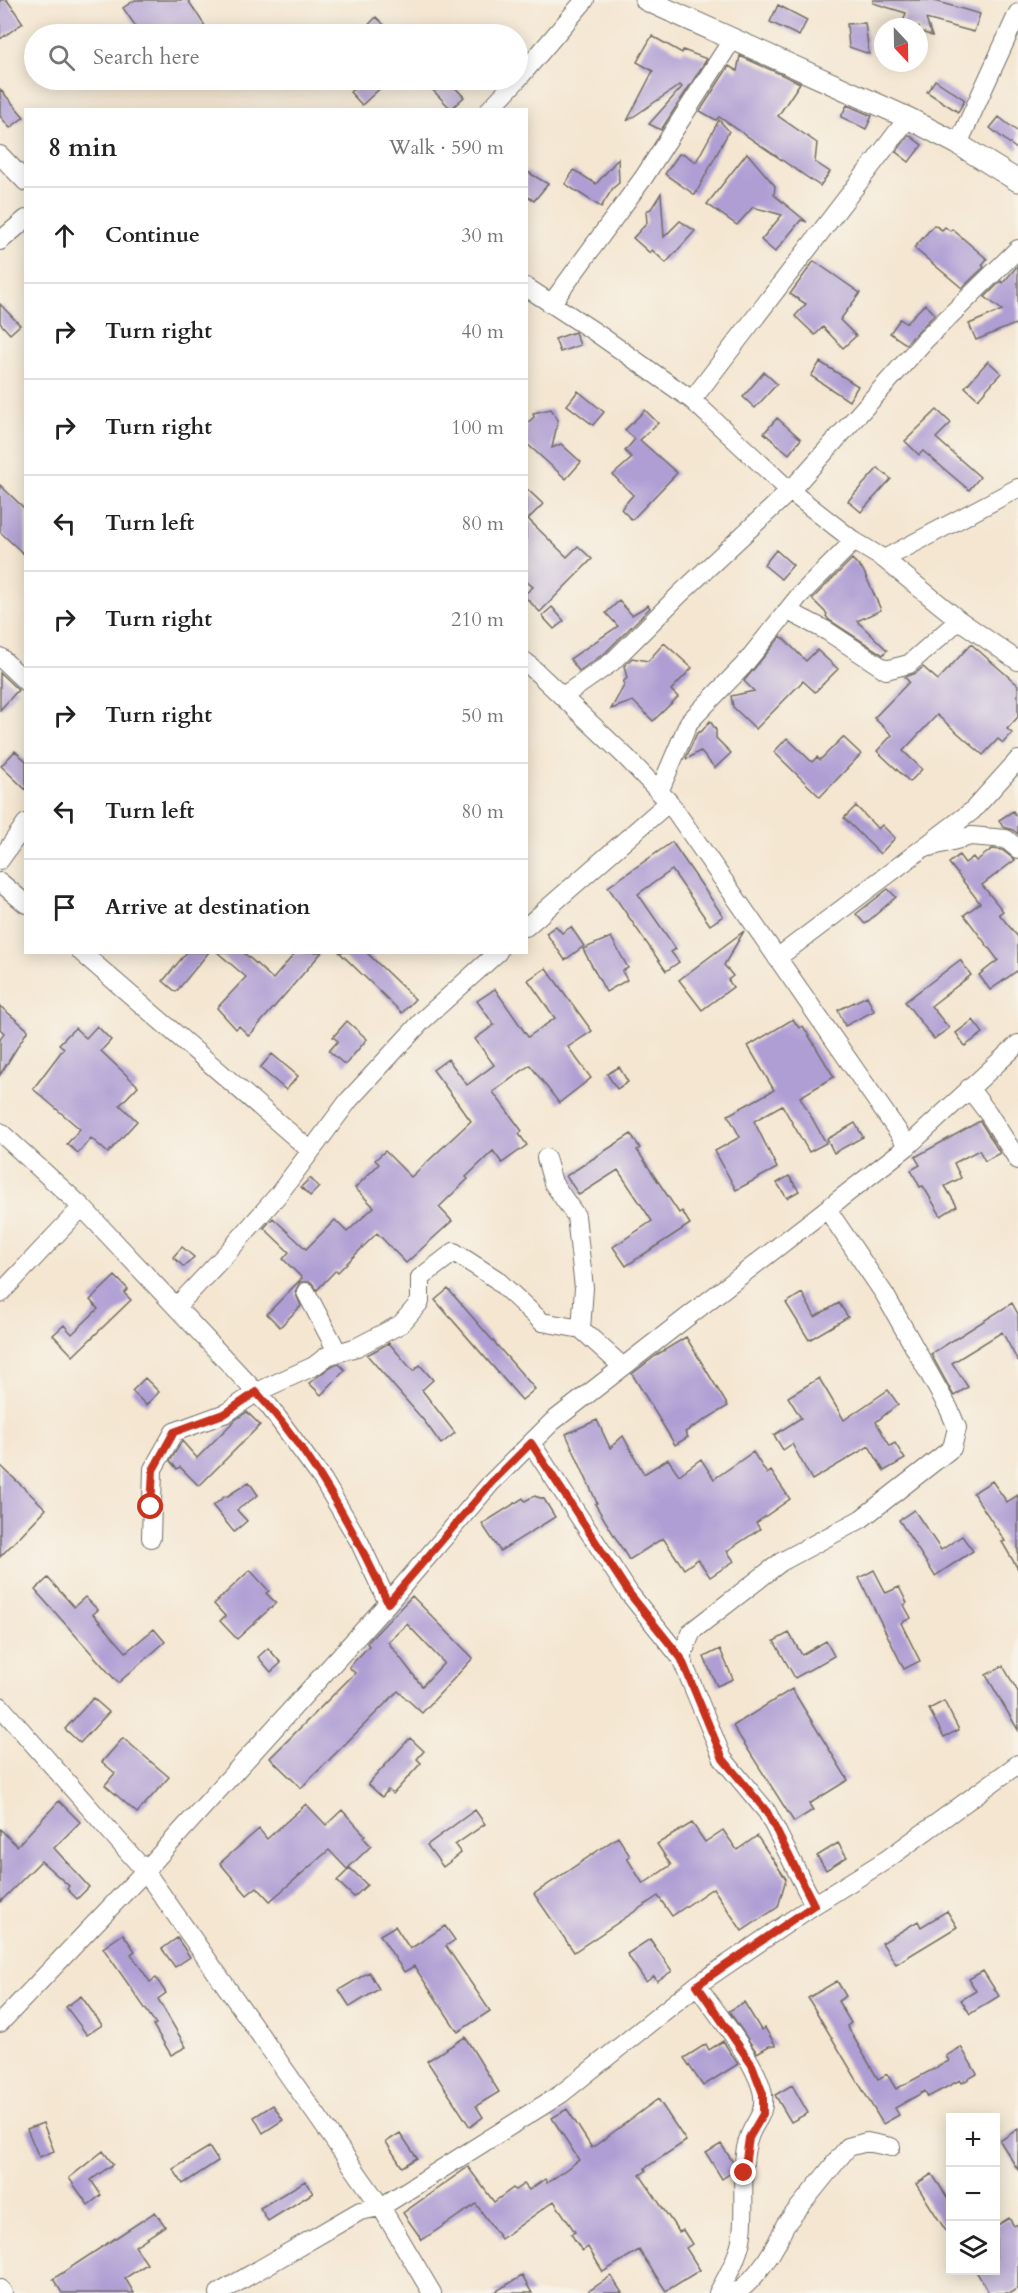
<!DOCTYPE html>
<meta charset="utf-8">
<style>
body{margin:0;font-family:Cardo,serif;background:#f2f2f2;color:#222}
.controls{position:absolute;right:18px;bottom:18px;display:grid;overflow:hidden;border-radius:0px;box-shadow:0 3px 15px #0003}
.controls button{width:54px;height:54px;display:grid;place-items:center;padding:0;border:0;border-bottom:2px solid #e0e0e0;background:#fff;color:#222;font:30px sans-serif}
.compass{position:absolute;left:874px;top:18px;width:54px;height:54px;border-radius:50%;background:#fff;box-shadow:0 3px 15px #0003;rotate:158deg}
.stop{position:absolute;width:18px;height:18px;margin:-14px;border:4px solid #c8321e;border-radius:50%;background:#fff}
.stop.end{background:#c8321e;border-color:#fff;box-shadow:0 2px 6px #0008}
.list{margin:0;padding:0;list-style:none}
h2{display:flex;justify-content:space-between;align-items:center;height:78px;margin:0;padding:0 24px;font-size:26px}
h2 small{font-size:20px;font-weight:400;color:#767676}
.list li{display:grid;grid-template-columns:39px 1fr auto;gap:18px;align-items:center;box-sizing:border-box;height:96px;padding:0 24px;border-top:2px solid #e0e0e0}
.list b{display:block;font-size:22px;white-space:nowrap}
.list em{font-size:20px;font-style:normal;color:#767676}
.icon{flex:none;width:33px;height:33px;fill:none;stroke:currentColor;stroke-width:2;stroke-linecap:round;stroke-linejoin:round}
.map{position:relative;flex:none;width:1018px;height:2293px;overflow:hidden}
.search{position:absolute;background:#fff;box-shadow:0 3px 15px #0003;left:24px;top:24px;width:504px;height:66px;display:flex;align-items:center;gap:15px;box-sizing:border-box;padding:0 21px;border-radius:33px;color:#767676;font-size:22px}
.panel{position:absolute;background:#fff;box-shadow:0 3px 15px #0003;left:24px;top:108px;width:504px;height:846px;border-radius:0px}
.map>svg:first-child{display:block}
</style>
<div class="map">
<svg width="1018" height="2293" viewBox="0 0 1018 2293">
<rect width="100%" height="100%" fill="#f7f3e8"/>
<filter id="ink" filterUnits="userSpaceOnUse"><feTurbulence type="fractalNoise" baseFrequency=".0167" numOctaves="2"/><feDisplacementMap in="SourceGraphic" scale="12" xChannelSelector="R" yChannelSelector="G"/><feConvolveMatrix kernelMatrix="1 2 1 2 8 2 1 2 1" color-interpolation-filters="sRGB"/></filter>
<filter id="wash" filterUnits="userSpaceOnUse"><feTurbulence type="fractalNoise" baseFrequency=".008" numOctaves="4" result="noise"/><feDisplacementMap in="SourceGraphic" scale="24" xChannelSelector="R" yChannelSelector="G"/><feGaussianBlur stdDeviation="1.35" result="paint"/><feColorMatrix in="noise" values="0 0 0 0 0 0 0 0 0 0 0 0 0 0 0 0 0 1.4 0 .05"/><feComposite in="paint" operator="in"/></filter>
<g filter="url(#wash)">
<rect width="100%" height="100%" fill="#f4e6d1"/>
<g id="blocks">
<path fill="#af9ed4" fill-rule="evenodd" d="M0 0H7L23 23 0 39Z
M135 0H188L207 29 198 34H141L123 8Z
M873 0H931L980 14 974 32 926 19 932 36 919 31V27L902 25 906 13 873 3Z
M778 5 807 20 799 36 770 22Z
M376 17 394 34H360Z
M865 23 869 54 849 47 847 24Z
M652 36 682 53 683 50 707 59 661 130 649 124 682 87 680 85 627 121 653 71 637 62Z
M740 56 800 83 778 116 817 143 815 162 830 172 820 186 719 117 716 120 700 111 727 69 729 66 737 71Z
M363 80H389L362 105 350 92Z
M423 80H448L464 97 451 109Z
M935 80 965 100 958 112 927 92Z
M0 89 24 117 10 128 0 116Z
M847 105 872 116 866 129 841 117Z
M999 117 1018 132V150L990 128Z
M719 120 729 131 695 195 665 174 679 154H684L696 162Z
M909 135 922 145 909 162 896 152Z
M747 153 775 186 774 195 807 222 801 220 775 252 761 240 782 215 753 207 737 225 707 204Z
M618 159 619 183 613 188 601 207 565 184 574 170 596 184Z
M526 171 548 184 534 201 526 195Z
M661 193 664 237 680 221 695 231 666 263 652 250 650 253 633 238 647 223 646 211 651 209Z
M934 225 942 230 945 227 950 231 952 229 987 259 982 265 984 267 962 288 914 248Z
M814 261 860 293 840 320 856 336 843 348 823 327 815 335 795 316 806 304 790 294Z
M1018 265V323L976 340 969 324 1002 310 985 297 1001 281 1003 283Z
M0 304 20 325 10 334 0 323Z
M925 304 935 314 906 344 890 333 900 319 906 323Z
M575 332 580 345 560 352 555 339Z
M988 361 1001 373 978 399 965 387Z
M820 362 858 386 849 401 811 376Z
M764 372 777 384 755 408 743 397Z
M578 391 604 412 593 425 567 405Z
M551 409 558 420 552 448 561 444 581 462 566 479 526 443V424L534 417 533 413Z
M645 410 658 423 640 440 677 473 632 520 621 509 633 495 613 475 632 458 625 451 635 439 625 430Z
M937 410 951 423 936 438 980 477 969 490 923 451 919 455 905 441Z
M777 418 801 439 789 454 764 433Z
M878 468 891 479 861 512 848 501Z
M0 485 26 510V556L0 532Z
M526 488 543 504 528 519 567 557 578 546 592 559 540 612 526 598V593L533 587 526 581Z
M776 550 793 565 781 579 764 565Z
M852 559 863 570 881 610 857 621 887 650 883 655 829 620 826 616 827 614 812 599Z
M619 601 632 615 648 605 650 608 605 653 579 671 570 659 618 626 606 613Z
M552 607 564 621 554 629 542 616Z
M781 636 806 661 817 650 838 669 815 692 803 681 756 729 733 707 731 696 754 691 744 681Z
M664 643 692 668 671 690 678 697 653 721 633 701 611 709 625 684 623 682 627 678 624 666 632 658 648 661Z
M971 644 1018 685V717L1007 729 1012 733 1003 743 998 739 983 755 937 715 903 751 922 769 910 782 877 751 892 735 874 718 909 682 905 677 916 673 923 667 938 680Z
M0 673 18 690 0 710Z
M710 721 716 730V738L731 753 715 768 700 751 687 759 686 758 697 733 702 731Z
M843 737 861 754 820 797 774 752 787 738 812 762 817 757 820 760Z
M15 751 26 761V790L1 766Z
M856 806 878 829 882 825 895 838 880 854 844 818Z
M1013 811 1018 819V834L1013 830 1003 827 999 820Z
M672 842 723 916 710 925 672 870 638 894 676 949 671 952 679 962 666 971 608 887Z
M992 849 1002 850 1015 860 982 885 1003 911 999 914 1018 937V970L990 990 979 975 998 960 964 915 980 903 949 863 959 855 965 863 973 857 976 861Z
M888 889 896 897 865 924 856 914Z
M556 926 562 933 571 927 584 946 565 960 546 933Z
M744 931 724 965 733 976 728 980 733 987 702 1010 679 980Z
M611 937 628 968 622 971 627 980 606 992 583 949Z
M187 952H209L176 992 163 981Z
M217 952H243L273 979 296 952H322L249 1036 239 1026 236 1029 217 1008 246 977Z
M339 952H366L415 999 402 1013Z
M960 960 971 975 931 1006 949 1028 934 1039 905 1002Z
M546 968 592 1031 568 1047 591 1078 559 1103 530 1065 493 1092 522 1131 519 1134 527 1145 502 1163 493 1151 466 1177 468 1179 439 1207 452 1221 406 1263 377 1233 338 1272 336 1270 317 1290 311 1282H300L295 1292 301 1306 280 1327 267 1314 302 1278 283 1259 289 1252 264 1228 273 1218 306 1249 335 1220 347 1232 374 1207 355 1188 379 1164 375 1160 385 1151 411 1177 471 1121 433 1070 448 1059 467 1085 494 1065 475 1039 494 1025 477 1001 495 989 528 1037 555 1018 528 980Z
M867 996 874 1011 845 1026 838 1010Z
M0 1006 28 1030 0 1075V1040L4 1033 0 1029Z
M793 1019 799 1028 803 1026 834 1077 800 1097 826 1143 809 1152 782 1105 754 1121 777 1168 736 1190 715 1151 740 1137 728 1115 774 1090 748 1046Z
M973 1020 983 1033 965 1046 956 1033Z
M347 1021 367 1039 345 1065 329 1051 338 1041 333 1037Z
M97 1026 111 1040 101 1051 138 1086 120 1105 137 1121 108 1153 91 1138 78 1153 67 1144 80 1129 33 1089 64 1048 59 1044 75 1028 86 1038Z
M272 1054 298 1076 286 1090 260 1068Z
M619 1067 628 1082 617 1089 607 1074Z
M980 1121 1000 1153 985 1161 979 1150 954 1163 961 1178 945 1186 957 1206 941 1216 923 1186 920 1187 911 1170 920 1165 915 1157Z
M855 1123 863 1137 834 1153 827 1139Z
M631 1134 640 1148 637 1150 679 1213 682 1211 690 1224 626 1266 613 1247 652 1221 618 1170 579 1195 566 1176Z
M789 1176 799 1191 787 1198 777 1183Z
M310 1178 319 1187 310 1196 301 1187Z
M182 1247 194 1257 184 1267 173 1257Z
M115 1276 128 1289 124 1293 131 1300 73 1356 53 1335 64 1325 72 1334 98 1309 90 1300Z
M448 1289 535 1389 522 1400 435 1300Z
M802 1293 815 1317 839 1303 848 1317 809 1340 786 1303Z
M1012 1303 1018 1314V1361L1002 1332 952 1363 968 1387 954 1396 931 1354Z
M686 1337 728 1406 685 1432 688 1437 675 1445 632 1374 658 1354Z
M389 1343 413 1371 420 1365 433 1380 422 1390 455 1433 441 1444 425 1422 367 1355Z
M339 1364 345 1370 321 1395 309 1383 332 1366Z
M145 1378 159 1392 146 1405 132 1391Z
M819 1378 844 1420 888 1390 898 1404 876 1422 890 1446 895 1443 905 1459 884 1471 869 1446 812 1480 792 1444 783 1450 774 1435 801 1418 788 1397Z
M247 1412 260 1425 199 1486 180 1467 177 1469 170 1461 182 1441 197 1458 235 1420Z
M597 1420 610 1448 623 1436 644 1474 668 1459 679 1475 701 1459 714 1479 753 1452 767 1474 771 1471 790 1499 756 1523 760 1529 727 1551 734 1561 710 1577 698 1559 684 1569 663 1538 629 1560 595 1504 597 1503 566 1434Z
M0 1465 46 1509 0 1557Z
M992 1481 1007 1502 1018 1495V1569L1002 1542 1005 1541 973 1493Z
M249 1482 258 1495 237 1510 247 1521 234 1532 213 1506 225 1496 226 1497Z
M534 1496 544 1499 555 1517 500 1551 482 1524 523 1498 525 1501Z
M914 1510 941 1550 962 1536 973 1551 935 1576 899 1520Z
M250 1570 269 1591 266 1593 276 1603 237 1639 220 1621 225 1616 214 1604Z
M874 1570 886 1593 899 1587 907 1603 904 1605 911 1618 901 1623 920 1661 904 1669 859 1578Z
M48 1578 74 1607 85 1597 98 1610 93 1614 126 1652 154 1629 165 1642 118 1683 35 1590Z
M412 1596 473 1658 422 1713 398 1691 301 1788 270 1758 355 1673 349 1667 369 1646 367 1643ZM407 1624 444 1663 422 1686 388 1642Z
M789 1633 802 1655 826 1641 834 1656 795 1678 774 1641Z
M268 1648 281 1663 271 1672 258 1657Z
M720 1649 733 1679 717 1686 704 1657Z
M1003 1666 1018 1692V1730L986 1675Z
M792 1689 848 1780 809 1804 813 1810 794 1822 733 1726Z
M93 1698 109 1712 80 1743 65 1729Z
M944 1701 959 1730 944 1737 929 1709Z
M123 1738 169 1777 137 1813 105 1785 115 1773 102 1762Z
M410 1738 424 1751 417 1759 421 1763 393 1794 388 1790 382 1797 368 1784Z
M59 1801 80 1822 54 1848 89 1887 77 1899 67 1889 69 1886 41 1861 0 1902V1829L17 1846Z
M306 1804 326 1825 342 1810 365 1835 363 1837 371 1846 347 1869 329 1850 270 1901 257 1887 247 1895 220 1863 259 1829 267 1839Z
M475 1810 485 1824 455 1845 461 1853 443 1867 427 1845Z
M692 1823 705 1842 723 1830 737 1850 757 1836 786 1879 778 1907 742 1931 713 1888 672 1916 658 1896 574 1952 534 1894 618 1837 630 1856 627 1858 643 1884 671 1865 657 1844Z
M838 1843 847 1857 826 1870 817 1856Z
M350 1868 367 1885 354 1897 337 1881Z
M947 1911 957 1927 896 1964 882 1943 918 1921 921 1927Z
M395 1926 410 1949 445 1926 455 1940 446 1946 490 2011 458 2032 414 1966 404 1972 380 1935Z
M123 1934 135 1951 131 1954 150 1982 156 1978 166 1993 158 1999 186 2047 171 2055 153 2025 156 2024 103 1948Z
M177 1938 190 1957 175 1967 162 1949Z
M650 1939 672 1971 657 1981 654 1976 646 1982 627 1954Z
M983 1971 999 1996 970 2014 961 2000 976 1991 969 1979Z
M369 1972 379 1989 350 2007 339 1990Z
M837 1981 846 1996 838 2001 851 2023 847 2026 878 2079 887 2074 896 2089 949 2061 946 2056 961 2047 977 2074 962 2083 960 2080 928 2097 925 2091 895 2108 899 2115 883 2124 808 1998Z
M81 1996 102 2025 87 2035 66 2007Z
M744 2002 761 2030 765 2028 776 2046H769L757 2053 729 2011Z
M465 2037 499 2092 476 2106 483 2117 470 2127 427 2061Z
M723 2041 738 2064 703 2086 684 2058 706 2044 709 2050Z
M792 2085 808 2113 791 2122 775 2095Z
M658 2099 686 2141 645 2168 646 2171 640 2175 679 2232 683 2230 692 2244 686 2248 700 2270 666 2291 639 2250 603 2272 588 2247 582 2251 571 2234 575 2232 554 2201 501 2239 476 2204 422 2240 403 2213 468 2167 494 2202 513 2188 515 2190 524 2184 529 2190 545 2179 547 2183 579 2160 552 2118 567 2109 592 2148Z
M273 2105 283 2120 263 2133 254 2117Z
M43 2123 54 2151 39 2157 27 2129Z
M1018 2129V2170L1000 2141Z
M400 2133 417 2158 402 2167 386 2142Z
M721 2144 733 2162 732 2172 722 2179 706 2153Z
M209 2147 218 2161 183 2184 173 2169Z
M103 2151 113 2164 91 2180 101 2195 88 2205 69 2178Z
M932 2174 951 2203V2239L916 2184Z
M305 2181 313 2193 268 2221 260 2208Z
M155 2212 165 2226 135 2246 147 2264 125 2278 134 2293H62L53 2279Z
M1009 2218 1014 2226 1018 2224V2288L1010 2293H989L976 2271H996V2226Z
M522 2276 532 2293H493Z
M611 2276 622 2293H586Z"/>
</g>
</g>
<g filter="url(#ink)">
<use href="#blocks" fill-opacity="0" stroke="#716c65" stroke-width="1.5"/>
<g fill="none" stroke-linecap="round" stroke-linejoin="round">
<g stroke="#716c65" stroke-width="20">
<path id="minor" d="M518 79 585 0
M489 110 517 80
M958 144 1018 13
M0 155 26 182
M0 241 26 219
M526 287 595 332 692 400 790 491 854 541 884 559 959 620 1018 661
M551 304 644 177 732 40
M692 400 908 118
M884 559 1018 488
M788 611 827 631 886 670 909 664 959 620
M0 657 26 682
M526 662 625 756 669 802 908 1146
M567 699 569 692 612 662 680 594 790 491 926 339 1018 249
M659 792 689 722 743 666 799 596 854 541
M929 847 971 836 1006 839 1018 849
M0 860 26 823
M0 882 26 904
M526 927 669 802
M81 952 311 1151
M777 958 972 811 1018 760
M969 1088 988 1113 1018 1160
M0 1132 82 1207 269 1406 323 1480 359 1541 388 1603
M546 1158 553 1183 576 1216 584 1288 581 1329
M306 1292 338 1353
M0 1294 82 1207
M177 1306 228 1252 278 1195 349 1100 423 1020 498 952
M531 1443 629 1593 681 1658
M151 1538 153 1469 174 1432 226 1413 257 1392 314 1366 327 1356 357 1347 401 1324 420 1302V1278L454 1252 496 1279 542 1322 581 1329 623 1367
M0 1706 145 1871 381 2207 561 2094 697 1985 814 1905 886 1860 1018 1764
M814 1905 767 1812 723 1759 681 1658 692 1631 781 1562 861 1519 952 1448 957 1428 949 1409 885 1295 827 1209
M697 1985C716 2013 758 2063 763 2095 765 2116 755 2120 749 2137 739 2165 746 2204 742 2234 740 2254 728 2276 718 2293
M0 2023 145 1871 388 1603 491 1483 552 1422 908 1146 1018 1044
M0 2289 3 2293
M219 2293 360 2211 381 2207 432 2293
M736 2293C757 2278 776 2249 785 2225L848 2147 867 2142 891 2147"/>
</g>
<g stroke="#716c65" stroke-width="23">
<path id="tertiary" d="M646 0 908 118 958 144 1018 181"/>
</g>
<use href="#minor" stroke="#fff" stroke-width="18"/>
<use href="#tertiary" stroke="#fff" stroke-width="21"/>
</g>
</g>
<g fill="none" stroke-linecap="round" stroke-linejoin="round" filter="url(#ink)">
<path stroke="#c8321e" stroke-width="8" d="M151 1507 153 1470 174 1432 226 1413 256 1392C313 1454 353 1528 388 1603L491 1483 531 1443 629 1593 681 1658 723 1759 767 1812 814 1905 697 1985 752 2065 763 2094V2114L749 2138 744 2173"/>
</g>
</svg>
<div class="controls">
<button>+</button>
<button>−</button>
<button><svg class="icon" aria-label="layers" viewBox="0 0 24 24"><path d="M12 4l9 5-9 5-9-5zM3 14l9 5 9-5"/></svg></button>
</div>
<svg class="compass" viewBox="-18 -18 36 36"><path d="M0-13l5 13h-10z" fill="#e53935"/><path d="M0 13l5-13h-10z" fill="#767676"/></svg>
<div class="stop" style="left:151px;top:1507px"></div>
<div class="stop end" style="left:744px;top:2173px"></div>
<div class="search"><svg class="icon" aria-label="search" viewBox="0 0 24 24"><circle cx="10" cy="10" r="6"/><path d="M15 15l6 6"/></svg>Search here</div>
<section class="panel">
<h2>8 min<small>Walk · 590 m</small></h2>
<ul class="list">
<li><svg class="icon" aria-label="ahead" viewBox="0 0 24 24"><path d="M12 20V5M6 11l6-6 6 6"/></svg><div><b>Continue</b></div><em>30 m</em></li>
<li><svg class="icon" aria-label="right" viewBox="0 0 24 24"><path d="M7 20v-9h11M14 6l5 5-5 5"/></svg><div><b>Turn right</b></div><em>40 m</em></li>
<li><svg class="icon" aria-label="right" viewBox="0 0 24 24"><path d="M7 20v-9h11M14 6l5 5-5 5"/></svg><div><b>Turn right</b></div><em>100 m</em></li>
<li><svg class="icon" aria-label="left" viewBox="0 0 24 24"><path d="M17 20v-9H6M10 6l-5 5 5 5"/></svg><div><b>Turn left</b></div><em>80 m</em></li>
<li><svg class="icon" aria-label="right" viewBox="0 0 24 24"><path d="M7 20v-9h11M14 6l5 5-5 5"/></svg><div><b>Turn right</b></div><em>210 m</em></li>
<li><svg class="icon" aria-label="right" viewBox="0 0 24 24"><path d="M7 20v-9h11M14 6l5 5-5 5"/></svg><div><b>Turn right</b></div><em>50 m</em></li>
<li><svg class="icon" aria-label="left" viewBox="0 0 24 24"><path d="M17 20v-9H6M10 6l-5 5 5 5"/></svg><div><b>Turn left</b></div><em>80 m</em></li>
<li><svg class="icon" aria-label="arrive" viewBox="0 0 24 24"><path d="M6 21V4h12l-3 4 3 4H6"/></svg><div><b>Arrive at destination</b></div></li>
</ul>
</section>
</div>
